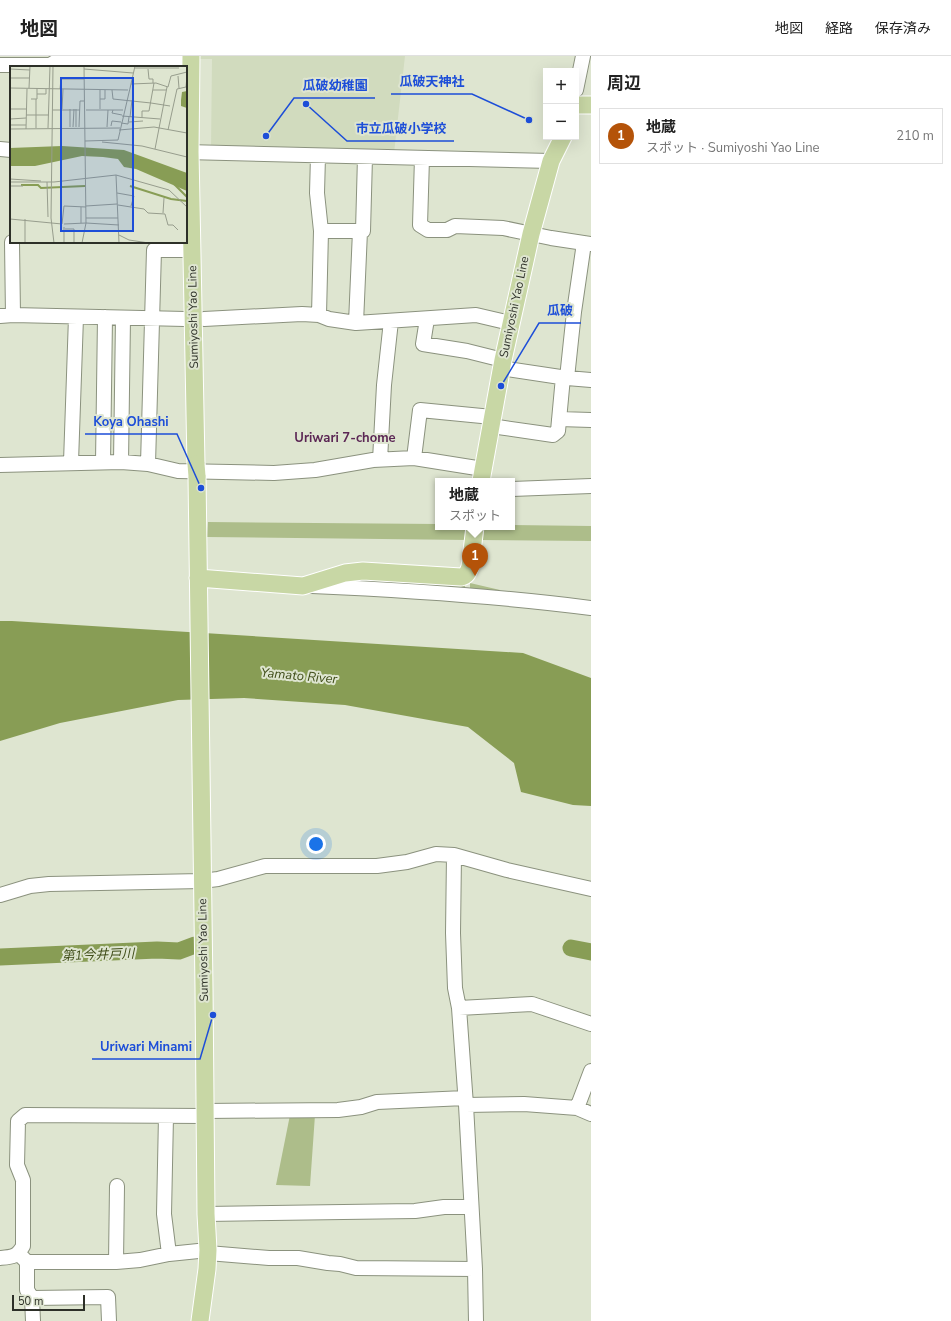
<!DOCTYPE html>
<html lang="ja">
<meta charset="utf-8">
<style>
body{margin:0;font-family:"Nunito Sans","Noto Sans JP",sans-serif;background:#f6f6f6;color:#222}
.controls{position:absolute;right:12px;top:12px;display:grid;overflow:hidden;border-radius:0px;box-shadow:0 4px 16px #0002}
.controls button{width:36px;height:36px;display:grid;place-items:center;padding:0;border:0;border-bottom:1px solid #e0e0e0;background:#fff;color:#222;font:20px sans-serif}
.scale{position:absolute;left:12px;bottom:10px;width:73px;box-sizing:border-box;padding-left:4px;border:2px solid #2d3028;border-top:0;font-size:11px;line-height:14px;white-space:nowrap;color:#2d3028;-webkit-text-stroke:3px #dee5d0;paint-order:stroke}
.you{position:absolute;left:316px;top:788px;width:14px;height:14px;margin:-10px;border:3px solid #fff;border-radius:50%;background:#1a73e8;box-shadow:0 0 0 6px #1a73e833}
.badge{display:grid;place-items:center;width:26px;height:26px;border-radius:50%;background:#b45309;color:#fff;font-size:13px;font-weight:700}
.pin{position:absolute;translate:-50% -33px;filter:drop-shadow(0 1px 2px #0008)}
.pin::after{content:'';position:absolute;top:21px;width:14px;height:12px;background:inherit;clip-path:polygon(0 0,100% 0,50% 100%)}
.popup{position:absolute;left:435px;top:422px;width:80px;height:52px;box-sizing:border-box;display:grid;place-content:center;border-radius:0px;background:#fff;filter:drop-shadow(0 1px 3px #0005);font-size:13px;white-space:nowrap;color:#767676}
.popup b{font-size:15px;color:#222}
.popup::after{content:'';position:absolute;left:50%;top:100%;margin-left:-8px;border:8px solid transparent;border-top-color:#fff}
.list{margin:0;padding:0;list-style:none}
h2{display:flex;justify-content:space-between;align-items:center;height:52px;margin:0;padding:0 16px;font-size:17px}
h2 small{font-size:13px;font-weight:400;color:#767676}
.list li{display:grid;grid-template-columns:26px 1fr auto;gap:12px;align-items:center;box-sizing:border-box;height:56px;margin:0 8px 8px;padding:0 8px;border:1px solid #e0e0e0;border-radius:0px}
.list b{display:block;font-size:15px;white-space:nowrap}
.list p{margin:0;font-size:13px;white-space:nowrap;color:#767676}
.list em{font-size:13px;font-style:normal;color:#767676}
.map{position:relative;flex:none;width:591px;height:1265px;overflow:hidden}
header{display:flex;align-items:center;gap:24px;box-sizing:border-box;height:56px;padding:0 20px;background:#fff;border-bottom:1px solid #e0e0e0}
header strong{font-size:19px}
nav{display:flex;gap:22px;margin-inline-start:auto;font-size:14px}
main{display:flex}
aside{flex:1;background:#fff}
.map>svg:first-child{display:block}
</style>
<header>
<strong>地図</strong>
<nav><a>地図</a><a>経路</a><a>保存済み</a></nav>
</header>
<main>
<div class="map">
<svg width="591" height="1265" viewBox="0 0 591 1265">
<rect width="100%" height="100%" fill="#dee5d0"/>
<path fill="#d1dbbe" d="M200 0H405L394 97 211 94 212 3H199Z"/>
<path fill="#adbd8a" d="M208 466 438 468V471H469L468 484 207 481Z
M512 469 591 470V485L479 484 481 471H512Z
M355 520 465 525V534L355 527Z
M470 527 500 534V537L470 535Z
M290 1059H315L310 1130 276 1129Z"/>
<path fill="#889d55" d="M0 565H12L523 597 591 622V750L573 749 521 736 514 707 468 671 345 649 244 642 178 644 60 667 0 685Z"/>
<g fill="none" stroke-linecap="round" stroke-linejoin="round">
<path stroke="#889d55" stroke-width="17" d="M571 892 591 896
M0 901 157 894 179 895 195 889"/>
<g stroke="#8b927e" stroke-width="16">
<path id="minor" d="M0 9H50L55 6 191 7
M576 34 583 0
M0 93 11 94
M186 96 551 105
M318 100 317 137 321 175 319 259
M422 102 420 169 428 174H447L455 170 503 172 551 182 591 188
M321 175H363L365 101
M12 186 13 259
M0 260 13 259 185 263
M204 263 302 258 319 259 329 263 356 267 476 259 510 267
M427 263 423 288 467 295 503 304
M356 267 360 175
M501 312 567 322 591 324
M567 322 574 256 584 187
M559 363 591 364
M491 370 553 379 558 375 563 321
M414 402 420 354 492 361
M380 404 384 329 391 265
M71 406 76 261
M103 406 105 261
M121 406 123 262
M148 408 154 194H192
M0 409 121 406 148 408 178 415 274 417 315 414 373 404 414 402 483 413
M512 433 591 430
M312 530C405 534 498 540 591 552
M454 799 453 877 455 932 459 952 466 1049 475 1213 476 1265
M0 839 30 830 49 828 202 825 218 823 265 810H377L407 806 436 798 454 799 507 814 591 833
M459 952 532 948 591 968
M466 1049 524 1048 577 1052 591 1058
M577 1052 591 1015
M205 1055 338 1054 361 1051 377 1046 465 1042
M166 1060 164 1158 169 1198
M206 1158 415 1155 444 1151H471
M208 1197 269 1202H298L328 1207 340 1208 356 1212 475 1213
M20 1199 27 1206V1234L32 1242 33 1265
M0 1202C12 1201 17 1201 23 1190V1124L17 1109 18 1065 25 1059 205 1060
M27 1206H116L140 1204 169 1198 208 1194
M116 1206 117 1130
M32 1242 108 1241 109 1265"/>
</g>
<g stroke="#fff" stroke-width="19">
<path id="major" d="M191 0 190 96 196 408
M576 49H591
M197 420 204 932 206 1158 208 1194 207 1213 200 1265
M481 425 503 304 531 178 551 105 563 81
M198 522 303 530 345 517 363 515 461 521C467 520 468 516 470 511L475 471"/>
</g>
<use href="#minor" stroke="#fff" stroke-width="14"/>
<use href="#major" stroke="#c8d7a5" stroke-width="17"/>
<g stroke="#fff" stroke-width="19" stroke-linecap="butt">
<path id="major-bridge" d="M196 408 197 420"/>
</g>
<use href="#major-bridge" stroke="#c8d7a5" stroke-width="17"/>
</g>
<g text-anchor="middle" stroke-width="4" stroke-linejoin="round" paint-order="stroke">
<g font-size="12" fill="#2d3028" stroke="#dee5d0">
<text transform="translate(514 251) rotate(-78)" y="4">Sumiyoshi Yao Line</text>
<text transform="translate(193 261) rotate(-91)" y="4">Sumiyoshi Yao Line</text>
<text transform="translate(203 894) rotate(-91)" y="4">Sumiyoshi Yao Line</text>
</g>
<g font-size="13" font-weight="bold" fill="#5b2654" stroke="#dee5d0">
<text x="345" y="386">Uriwari 7-chome</text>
</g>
<g font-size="13" font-style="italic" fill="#3f4d18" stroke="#dee5d0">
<text transform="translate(299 619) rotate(5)" y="5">Yamato River</text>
<text transform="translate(98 898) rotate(-2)" y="5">第1今井戸川</text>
</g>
</g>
<g transform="translate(10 10)">
<rect width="177" height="177" fill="#dee5d0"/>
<path d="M177 25V42L171 40V34L172 26ZM52 80 114 84 177 107V125L126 103 114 101 108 93 93 91 72 90 25 100H0V82Z" fill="#889d55"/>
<path fill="none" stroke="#889d55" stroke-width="2" d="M164 118 177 131M11 119H28L31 122 75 120M120 120 161 133 177 135"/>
<path fill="none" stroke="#979d8d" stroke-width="1" d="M43 0 41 152 44 177M124 2H169M0 3 20 4M74 3 123 7M138 3 139 13H143V17M168 10 169 22M0 12H19M121 18 125 0M0 22 118 24M19 22 20 0M50 23 51 13H74M90 24V43M102 24 103 33 141 37M143 24H156M27 28H36V23M21 33H27V22M26 33V49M90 33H95V24M141 37 160 40M0 43H16M52 43 53 23M43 44H70M76 44H113M103 44 102 47 112 49M16 49H39M26 49V62M112 50 150 53M120 51 122 34M132 52V45H139L144 17M0 53 16 52M119 56 133 55M111 57 118 58 119 51M0 59H16M101 60 102 55 111 56M60 61V43M63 61 64 43M66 61V43M69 61 70 35H74M97 61 98 44M38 62 40 0M0 63 110 62M16 63 17 23M109 64 144 61 177 67M158 64 167 23 176 21 177 10M75 75 108 74 121 18 146 17 158 21 161 10 177 6M92 76 132 80 177 91M145 83 157 21M106 109 109 177M0 113 31 115M0 116H44L106 109 159 124 177 141M37 116 38 151M0 120H13M107 127 124 130 121 140M108 139 134 143 138 147 155 148 158 159H163L168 164M76 140 107 138M71 141V157M153 147 154 132M76 152H108M0 153 52 158 54 140 76 141M15 153V177M76 157 109 159M54 158 76 157M54 161V177M55 163H64V177M109 169 119 174 139 177M72 177 76 157 74 0"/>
<path fill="#1d4ed8" fill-opacity="0.15" stroke="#1d4ed8" stroke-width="2" d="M51 12H123V165H51Z"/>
<rect width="177" height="177" fill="none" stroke="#2d3028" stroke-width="2"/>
</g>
<path fill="none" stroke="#1d4ed8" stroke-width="1.5" d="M529 64L472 38H391M266 80L294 42H375M306 48L347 85H454M501 330L539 267H581M201 432L177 378H85M213 959L200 1003H92"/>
<g fill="#1d4ed8" stroke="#dee5d0" stroke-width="1.5">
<circle cx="529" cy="64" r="4"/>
<circle cx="266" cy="80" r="4"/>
<circle cx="306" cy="48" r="4"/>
<circle cx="501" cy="330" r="4"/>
<circle cx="201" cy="432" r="4"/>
<circle cx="213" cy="959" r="4"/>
</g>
<g font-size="13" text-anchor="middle" font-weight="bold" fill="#1d4ed8" stroke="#dee5d0" stroke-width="4" stroke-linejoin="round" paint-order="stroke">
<text x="432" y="30">瓜破天神社</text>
<text x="335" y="34">瓜破幼稚園</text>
<text x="401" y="77">市立瓜破小学校</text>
<text x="560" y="259">瓜破</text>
<text x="131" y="370">Koya Ohashi</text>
<text x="146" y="995">Uriwari Minami</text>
</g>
</svg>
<div class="controls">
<button>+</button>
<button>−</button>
</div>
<div class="scale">50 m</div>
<div class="you"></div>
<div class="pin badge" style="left:475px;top:520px">1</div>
<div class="popup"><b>地蔵</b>スポット</div>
</div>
<aside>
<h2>周辺<small></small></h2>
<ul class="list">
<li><span class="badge">1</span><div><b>地蔵</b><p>スポット · Sumiyoshi Yao Line</p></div><em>210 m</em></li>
</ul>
</aside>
</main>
